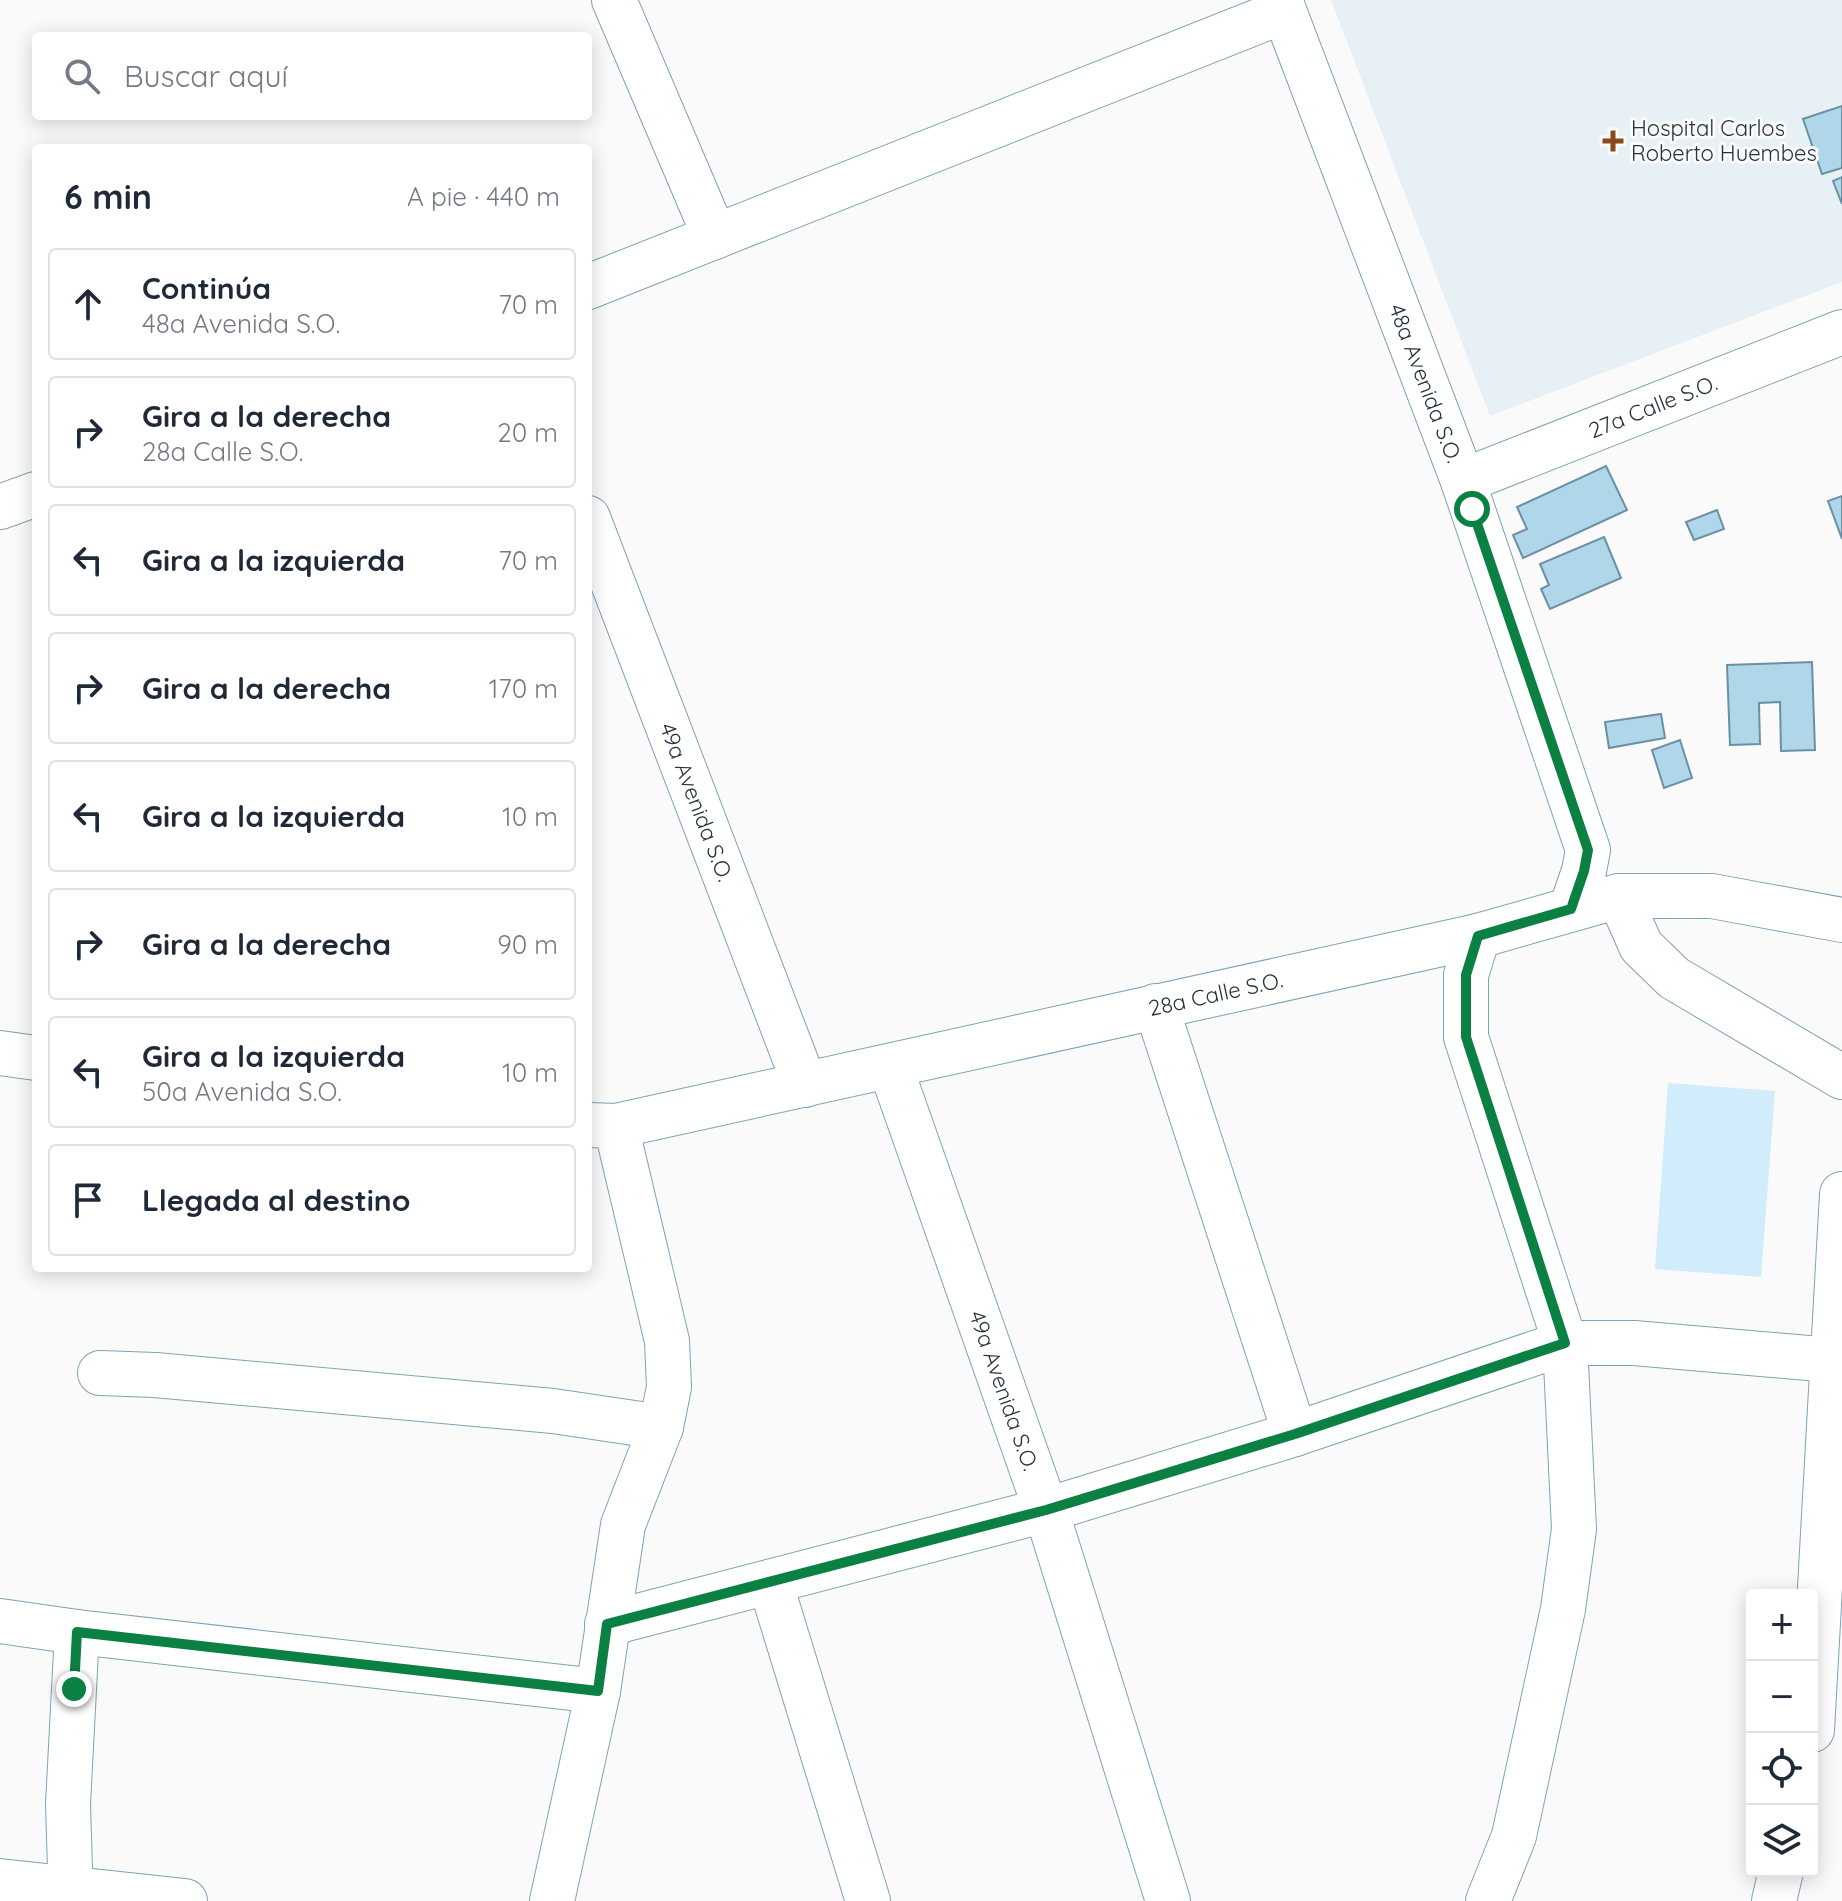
<!DOCTYPE html>
<html lang="es">
<meta charset="utf-8">
<style>
body{margin:0;font-family:Quicksand,sans-serif;background:#f6f6f7;color:#1f2937}
.controls{position:absolute;right:24px;bottom:24px;display:grid;overflow:hidden;border-radius:8px;box-shadow:0 4px 20px #0003}
.controls button{width:72px;height:72px;display:grid;place-items:center;padding:0;border:0;border-bottom:2px solid #e0e1e3;background:#fff;color:#1f2937;font:40px sans-serif}
.stop{position:absolute;width:24px;height:24px;margin:-18px;border:6px solid #0b8043;border-radius:50%;background:#fff}
.stop.end{background:#0b8043;border-color:#fff;box-shadow:0 2px 8px #0008}
.list{margin:0;padding:0;list-style:none}
h2{display:flex;justify-content:space-between;align-items:center;height:104px;margin:0;padding:0 32px;font-size:34px}
h2 small{font-size:26px;font-weight:400;color:#747a83}
.list li{display:grid;grid-template-columns:52px 1fr auto;gap:24px;align-items:center;box-sizing:border-box;height:112px;margin:0 16px 16px;padding:0 16px;border:2px solid #e0e1e3;border-radius:8px}
.list b{display:block;font-size:30px;white-space:nowrap}
.list p{margin:0;font-size:26px;white-space:nowrap;color:#747a83}
.list em{font-size:26px;font-style:normal;color:#747a83}
.icon{flex:none;width:44px;height:44px;fill:none;stroke:currentColor;stroke-width:2;stroke-linecap:round;stroke-linejoin:round}
.map{position:relative;flex:none;width:1842px;height:1901px;overflow:hidden}
.search{position:absolute;background:#fff;box-shadow:0 4px 20px #0003;left:32px;top:32px;width:560px;height:88px;display:flex;align-items:center;gap:20px;box-sizing:border-box;padding:0 28px;border-radius:8px;color:#747a83;font-size:30px}
.panel{position:absolute;background:#fff;box-shadow:0 4px 20px #0003;left:32px;top:144px;width:560px;height:1128px;border-radius:8px}
.map>svg:first-child{display:block}
</style>
<div class="map">
<svg width="1842" height="1901" viewBox="0 0 1842 1901">
<rect width="100%" height="100%" fill="#fafafa"/>
<path fill="#e7f0f5" d="M1331 0H1842V282L1490 416Z"/>
<path fill="#d1ecfa" d="M1668 1083 1775 1091 1761 1277 1655 1269Z"/>
<path fill="#b0d6ea" stroke="#6b90a3" stroke-width="2" d="M1842 106V168L1822 174 1803 119Z
M1842 177V204L1833 181Z
M1606 466 1627 510 1523 558 1513 535 1527 529 1517 507Z
M1842 496V539L1828 501Z
M1717 510 1724 529 1694 540 1686 522Z
M1604 537 1621 578 1550 609 1541 589 1549 585 1540 564Z
M1812 662 1815 750 1781 751 1780 702 1759 703 1760 744 1730 745 1727 665Z
M1661 714 1665 738 1609 748 1605 722Z
M1680 740 1692 778 1664 788 1652 750Z"/>
<g fill="none" stroke-linecap="round" stroke-linejoin="round">
<g stroke="#7ea3b7" stroke-width="46">
<g id="minor">
<path d="M614 0 715 237"/>
<path id="s1" d="M1280 0 1463 481 1588 850 1584 871 1571 909"/>
<path d="M588 287 1284 11"/>
<path id="s2" d="M1463 481 1842 332"/>
<path d="M0 507 36 494"/>
<path id="s3" d="M588 518 805 1085"/>
<path d="M1619 896 1641 946 1674 978 1842 1077"/>
<path d="M1478 936 1466 975V1037L1565 1343 1574 1529 1563 1609 1514 1836 1488 1901"/>
<path d="M1156 1006 1295 1434"/>
<path d="M0 1053 36 1058"/>
<path id="s4" d="M890 1066 1046 1510 1168 1901"/>
<path id="s5" d="M588 1125 616 1126 1478 936 1619 896H1712L1842 920"/>
<path d="M100 1373 155 1375 553 1411 661 1427"/>
<path d="M770 1582 868 1901"/>
<path d="M0 1621 77 1632 598 1691"/>
<path d="M607 1624 1046 1510 1295 1434 1565 1343H1634L1831 1360"/>
<path d="M1812 1730 1842 1194"/>
<path d="M0 1881 185 1901"/>
<path d="M71 1901 68 1804 77 1632"/>
<path d="M552 1901 598 1691 623 1525 661 1427 669 1387 667 1341 616 1126"/>
<path d="M1774 1901 1781 1871"/>
</g>
</g>
<use href="#minor" stroke="#fff" stroke-width="44"/>
</g>
<g fill="none" stroke-linecap="round" stroke-linejoin="round">
<path stroke="#0b8043" stroke-width="10" d="M74 1689 77 1632 598 1691 607 1624 1046 1510 1295 1434 1565 1343 1466 1037V975L1478 936 1571 909 1584 871 1588 850 1472 509"/>
</g>
<path fill="#8b4819" stroke="#fafafa" stroke-width="3" d="M1609 129h8v8h8v8h-8v8h-8v-8h-8v-8h8z"/>
<g text-anchor="middle" stroke-width="6" stroke-linejoin="round" paint-order="stroke">
<g font-size="22" fill="#25343c" stroke="#fafafa" text-anchor="start">
<text x="1631" y="136">Hospital Carlos<tspan x="1631" dy="25">Roberto Huembes</tspan></text>
</g>
<g font-size="22" fill="#25343c" stroke="#fafafa">
<text dy="8" stroke="none"><textPath href="#s1" startOffset="410">48a Avenida S.O.</textPath></text>
<text dy="8" stroke="none"><textPath href="#s2" startOffset="204">27a Calle S.O.</textPath></text>
<text dy="8" stroke="none"><textPath href="#s3" startOffset="304">49a Avenida S.O.</textPath></text>
<text dy="8" stroke="none"><textPath href="#s5" startOffset="642">28a Calle S.O.</textPath></text>
<text dy="8" stroke="none"><textPath href="#s4" startOffset="344">49a Avenida S.O.</textPath></text>
</g>
</g>
</svg>
<div class="controls">
<button>+</button>
<button>−</button>
<button><svg class="icon" aria-label="locate" viewBox="0 0 24 24"><circle cx="12" cy="12" r="6"/><path d="M12 2v4M12 18v4M2 12h4M18 12h4"/></svg></button>
<button><svg class="icon" aria-label="layers" viewBox="0 0 24 24"><path d="M12 4l9 5-9 5-9-5zM3 14l9 5 9-5"/></svg></button>
</div>
<div class="stop" style="left:1472px;top:509px"></div>
<div class="stop end" style="left:74px;top:1689px"></div>
<div class="search"><svg class="icon" aria-label="search" viewBox="0 0 24 24"><circle cx="10" cy="10" r="6"/><path d="M15 15l6 6"/></svg>Buscar aquí</div>
<section class="panel">
<h2>6 min<small>A pie · 440 m</small></h2>
<ul class="list">
<li><svg class="icon" aria-label="ahead" viewBox="0 0 24 24"><path d="M12 20V5M6 11l6-6 6 6"/></svg><div><b>Continúa</b><p>48a Avenida S.O.</p></div><em>70 m</em></li>
<li><svg class="icon" aria-label="right" viewBox="0 0 24 24"><path d="M7 20v-9h11M14 6l5 5-5 5"/></svg><div><b>Gira a la derecha</b><p>28a Calle S.O.</p></div><em>20 m</em></li>
<li><svg class="icon" aria-label="left" viewBox="0 0 24 24"><path d="M17 20v-9H6M10 6l-5 5 5 5"/></svg><div><b>Gira a la izquierda</b></div><em>70 m</em></li>
<li><svg class="icon" aria-label="right" viewBox="0 0 24 24"><path d="M7 20v-9h11M14 6l5 5-5 5"/></svg><div><b>Gira a la derecha</b></div><em>170 m</em></li>
<li><svg class="icon" aria-label="left" viewBox="0 0 24 24"><path d="M17 20v-9H6M10 6l-5 5 5 5"/></svg><div><b>Gira a la izquierda</b></div><em>10 m</em></li>
<li><svg class="icon" aria-label="right" viewBox="0 0 24 24"><path d="M7 20v-9h11M14 6l5 5-5 5"/></svg><div><b>Gira a la derecha</b></div><em>90 m</em></li>
<li><svg class="icon" aria-label="left" viewBox="0 0 24 24"><path d="M17 20v-9H6M10 6l-5 5 5 5"/></svg><div><b>Gira a la izquierda</b><p>50a Avenida S.O.</p></div><em>10 m</em></li>
<li><svg class="icon" aria-label="arrive" viewBox="0 0 24 24"><path d="M6 21V4h12l-3 4 3 4H6"/></svg><div><b>Llegada al destino</b></div></li>
</ul>
</section>
</div>
